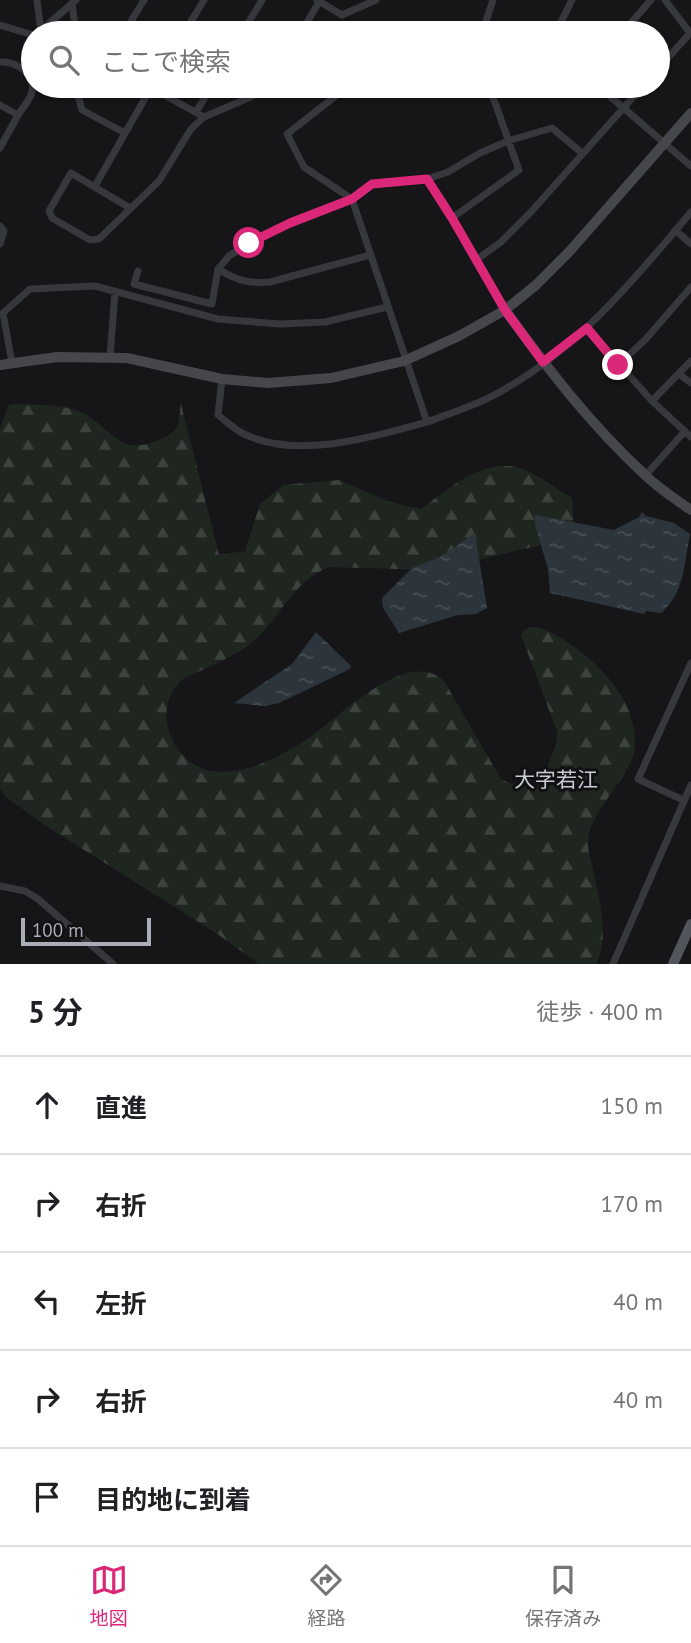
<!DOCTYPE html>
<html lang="ja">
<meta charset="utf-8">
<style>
body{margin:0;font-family:"PT Sans","Noto Sans JP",sans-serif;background:#f2f2f2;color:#202124}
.scale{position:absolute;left:21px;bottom:18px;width:130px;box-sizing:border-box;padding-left:7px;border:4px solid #a8adb8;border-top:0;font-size:19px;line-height:24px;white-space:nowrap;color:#a8adb8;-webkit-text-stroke:5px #111113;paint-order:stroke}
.stop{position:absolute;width:21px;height:21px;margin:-16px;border:5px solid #db2777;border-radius:50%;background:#fff}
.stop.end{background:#db2777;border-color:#fff;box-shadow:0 2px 7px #0008}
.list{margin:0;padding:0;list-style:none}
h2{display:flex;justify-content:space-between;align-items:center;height:91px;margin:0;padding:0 28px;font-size:30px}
h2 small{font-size:23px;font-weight:400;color:#757577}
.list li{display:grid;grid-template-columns:46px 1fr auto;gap:21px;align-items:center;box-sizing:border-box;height:98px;padding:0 28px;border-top:2px solid #e0e0e0}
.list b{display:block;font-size:26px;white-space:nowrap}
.list em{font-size:23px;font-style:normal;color:#757577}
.icon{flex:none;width:38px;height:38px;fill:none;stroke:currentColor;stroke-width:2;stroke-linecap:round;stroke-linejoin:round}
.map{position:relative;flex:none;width:691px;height:964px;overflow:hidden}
.search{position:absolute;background:#fff;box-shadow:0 2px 5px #0004;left:21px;right:21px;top:21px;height:77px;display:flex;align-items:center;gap:18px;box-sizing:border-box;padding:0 24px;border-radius:38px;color:#757577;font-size:26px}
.sheet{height:581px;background:#fff}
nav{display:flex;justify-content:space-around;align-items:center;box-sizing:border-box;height:98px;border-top:2px solid #e0e0e0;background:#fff;font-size:19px;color:#757577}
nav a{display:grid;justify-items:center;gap:4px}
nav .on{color:#db2777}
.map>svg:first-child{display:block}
</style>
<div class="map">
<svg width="691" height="964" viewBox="0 0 691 964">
<defs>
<pattern id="forest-firs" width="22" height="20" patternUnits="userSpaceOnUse" patternTransform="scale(1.75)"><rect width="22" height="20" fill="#1e261f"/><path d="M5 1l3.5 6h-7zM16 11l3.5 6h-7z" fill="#3c433d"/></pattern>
<pattern id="water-ripples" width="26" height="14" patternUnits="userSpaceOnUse" patternTransform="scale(1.75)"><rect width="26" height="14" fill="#2c353c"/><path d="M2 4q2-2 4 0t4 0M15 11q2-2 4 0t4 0" fill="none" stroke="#485056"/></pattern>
</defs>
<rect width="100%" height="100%" fill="#161618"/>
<path fill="url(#forest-firs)" d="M180 400 219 555 245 551 260 504 283 485 339 480 390 502 421 509C445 491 476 464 508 466 530 467 553 487 572 498L574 529 554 542 434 570 329 567C291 582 281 619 251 643 231 659 205 668 183 679 155 703 165 746 195 765 210 775 235 772 252 767 271 761 296 747 313 735 343 713 408 647 444 681L501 779C530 794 540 786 551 758 555 748 558 742 557 731L521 635C527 624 538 626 548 631 591 653 639 697 635 749 634 757 628 767 624 774 612 795 588 819 588 844 588 853 592 862 593 870 599 898 610 939 596 964H259L216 933 46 826 6 797 0 789V428L9 405 17 404C34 405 55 404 72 409 93 414 105 432 122 442 136 451 169 440 177 427 181 419 180 408 180 400Z"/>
<path fill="url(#water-ripples)" d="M642 512 646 516 674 523 690 534C684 564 685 592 661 613L646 611 644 614 550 593 548 569 535 524V515L614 530 639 517Z
M475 533 487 608 476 614 458 615 399 633 383 608 382 598 412 568 440 557Z
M316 632 351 666 350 669 279 703 265 706 234 703 292 664Z"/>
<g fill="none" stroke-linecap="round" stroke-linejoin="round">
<path stroke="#3d3f44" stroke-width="2" stroke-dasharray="3.5 5" stroke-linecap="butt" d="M498 91 510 86"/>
<path stroke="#37383d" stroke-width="7" d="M37 0 41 32
M317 0 342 15 376 0
M665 0 690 33
M72 3 76 33
M0 25 33 35
M38 33 76 0
M124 33 144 0
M184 33 204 0
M242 33 262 0
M301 33 320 0
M482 33 493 0
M561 33V22L572 0
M622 33 651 0
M0 62C17 61 38 76 31 95 28 102 22 109 18 115
M658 69 691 32
M64 86 78 95 82 110 125 133
M362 86 337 95 287 134 304 167 352 199 427 422C450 413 475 406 496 394 575 352 635 279 691 212
M598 86 691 166
M150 87 204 117
M0 105 18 115 0 148
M196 112 212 86
M427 179 452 218 505 310
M95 186 152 86
M130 208 71 173 49 211 52 218 90 240 99 239 159 181 191 129 204 117 253 96 269 86
M452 218 519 170 489 86
M0 226 4 231 0 244
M675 230 691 244
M476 260 501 242 531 212 643 86
M218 269C236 280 248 284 270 282L370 255
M138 271 134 284 212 304 218 269 229 256 249 243 290 223 352 199 372 184 427 179 448 172 480 153 508 141 552 128 582 153
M587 328 652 401 691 437
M110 357 115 292
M12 363 3 313 30 289 95 286 218 319 280 324 325 322 387 307
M618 365 645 340 691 287
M679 374 691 383
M222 379 218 415C226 421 235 430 244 434 298 460 373 437 427 422
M652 401 691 361
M645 476 685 431
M683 800 638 779 691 663
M0 886 25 891 38 899 113 964
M613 964 691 785"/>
<path stroke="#45474d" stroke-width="10" d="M505 310C547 368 591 425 644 474 658 488 675 499 691 510
M0 365 57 357 127 358 222 379 268 383 331 378 404 361 459 336 505 310 536 285 569 252 691 113"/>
<path stroke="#53555c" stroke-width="10" d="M673 964 691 924"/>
</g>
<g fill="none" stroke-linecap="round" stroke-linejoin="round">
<path stroke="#db2777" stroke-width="9" d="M249 243 290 223 352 199 372 184 427 179 452 218 505 310 543 362 587 328 618 365"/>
</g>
<g text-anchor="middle" stroke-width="6" stroke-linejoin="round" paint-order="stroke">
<g font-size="21" fill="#c9ccd4" stroke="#111113">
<text x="556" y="787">大字若江</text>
</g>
</g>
</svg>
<div class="scale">100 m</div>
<div class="stop" style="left:249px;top:243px"></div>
<div class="stop end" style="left:618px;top:365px"></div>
<div class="search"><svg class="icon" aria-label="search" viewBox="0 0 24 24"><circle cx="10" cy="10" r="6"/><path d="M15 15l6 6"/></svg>ここで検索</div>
</div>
<section class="sheet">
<h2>5 分<small>徒歩 · 400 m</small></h2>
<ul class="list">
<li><svg class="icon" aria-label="ahead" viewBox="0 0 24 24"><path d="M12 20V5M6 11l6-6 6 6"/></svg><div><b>直進</b></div><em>150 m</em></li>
<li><svg class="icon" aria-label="right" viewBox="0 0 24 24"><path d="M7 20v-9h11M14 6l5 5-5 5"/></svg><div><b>右折</b></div><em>170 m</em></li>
<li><svg class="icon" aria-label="left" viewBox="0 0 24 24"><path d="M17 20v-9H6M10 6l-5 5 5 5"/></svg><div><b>左折</b></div><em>40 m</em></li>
<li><svg class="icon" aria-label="right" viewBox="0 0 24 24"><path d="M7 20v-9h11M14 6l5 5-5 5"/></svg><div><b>右折</b></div><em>40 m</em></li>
<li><svg class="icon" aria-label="arrive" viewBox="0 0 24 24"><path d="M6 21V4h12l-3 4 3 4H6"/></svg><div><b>目的地に到着</b></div></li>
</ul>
</section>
<nav>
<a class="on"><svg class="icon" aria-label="map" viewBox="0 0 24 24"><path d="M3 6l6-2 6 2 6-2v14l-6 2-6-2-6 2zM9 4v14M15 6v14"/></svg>地図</a>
<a><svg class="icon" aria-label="directions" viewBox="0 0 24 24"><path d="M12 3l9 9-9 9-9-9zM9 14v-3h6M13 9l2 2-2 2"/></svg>経路</a>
<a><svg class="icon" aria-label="saved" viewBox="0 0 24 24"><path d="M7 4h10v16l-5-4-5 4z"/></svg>保存済み</a>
</nav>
